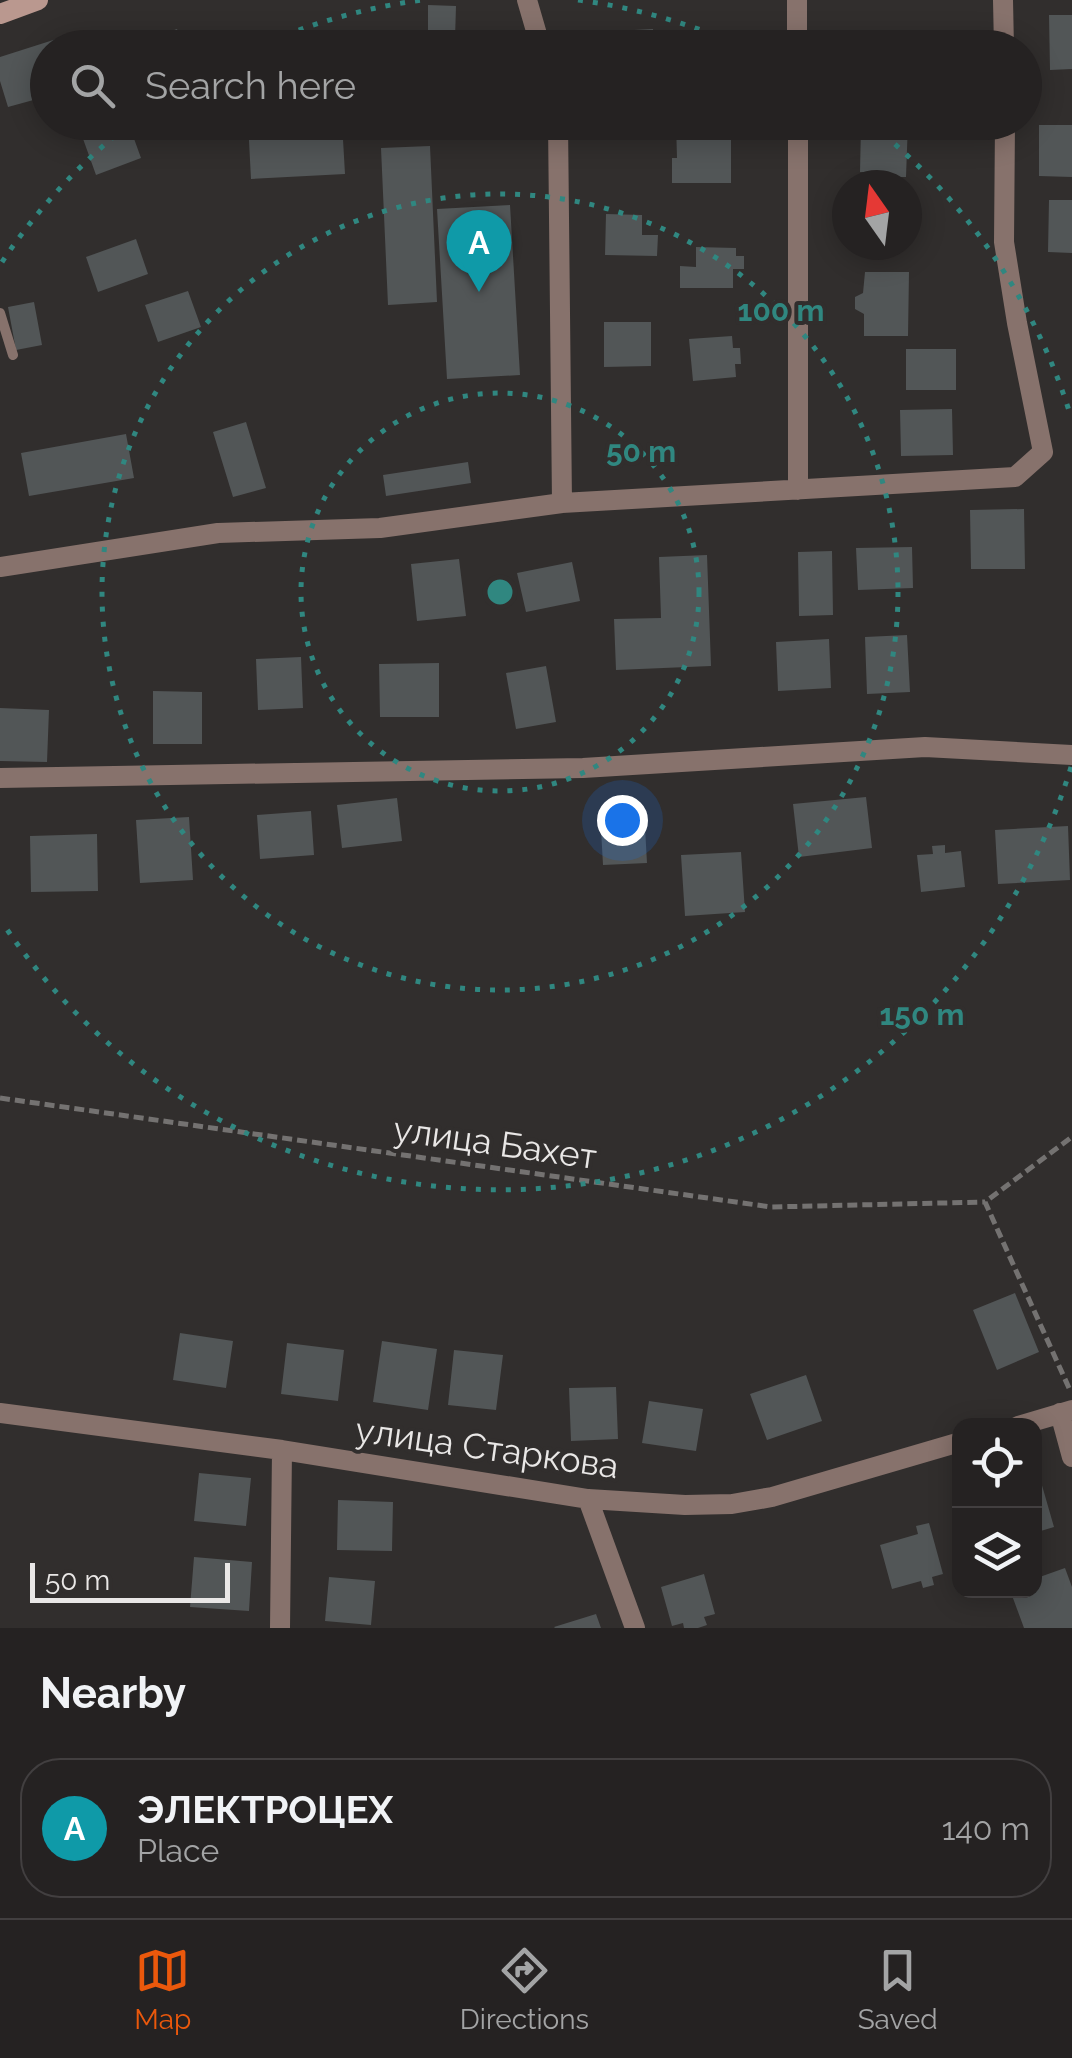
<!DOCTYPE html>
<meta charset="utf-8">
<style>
body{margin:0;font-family:Raleway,sans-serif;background:#2d2a2a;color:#f1f3f6}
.controls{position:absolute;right:30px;bottom:30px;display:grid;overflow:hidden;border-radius:20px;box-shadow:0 5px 25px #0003}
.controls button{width:90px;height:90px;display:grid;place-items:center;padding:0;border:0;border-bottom:2px solid #423f40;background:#252222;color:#f1f3f6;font:50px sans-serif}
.compass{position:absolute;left:832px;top:170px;width:90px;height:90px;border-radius:50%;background:#252222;box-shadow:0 5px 25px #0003;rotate:346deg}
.scale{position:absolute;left:30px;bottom:25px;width:200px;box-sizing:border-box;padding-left:10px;border:5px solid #e9e7e6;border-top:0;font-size:28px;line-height:35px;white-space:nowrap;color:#e9e7e6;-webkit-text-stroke:8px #312e2d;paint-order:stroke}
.you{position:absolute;left:622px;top:820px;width:35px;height:35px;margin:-25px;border:8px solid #fff;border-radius:50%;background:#1a73e8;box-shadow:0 0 0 15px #1a73e833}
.badge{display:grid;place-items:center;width:65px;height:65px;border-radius:50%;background:#ea580c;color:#fff;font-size:32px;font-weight:700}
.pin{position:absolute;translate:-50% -82px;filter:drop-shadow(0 2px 5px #0008)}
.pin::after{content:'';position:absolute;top:52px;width:35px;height:30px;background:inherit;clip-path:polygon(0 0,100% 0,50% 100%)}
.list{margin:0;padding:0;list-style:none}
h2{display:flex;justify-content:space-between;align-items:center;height:130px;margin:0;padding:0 40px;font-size:42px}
h2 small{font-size:32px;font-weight:400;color:#a3a4a5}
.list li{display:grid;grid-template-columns:65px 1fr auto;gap:30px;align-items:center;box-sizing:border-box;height:140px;margin:0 20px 20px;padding:0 20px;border:2px solid #423f40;border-radius:40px}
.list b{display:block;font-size:38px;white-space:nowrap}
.list p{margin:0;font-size:32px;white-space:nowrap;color:#a3a4a5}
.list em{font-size:32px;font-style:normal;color:#a3a4a5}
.icon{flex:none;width:55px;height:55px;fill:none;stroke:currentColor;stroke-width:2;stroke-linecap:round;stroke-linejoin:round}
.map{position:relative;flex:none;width:1072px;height:1628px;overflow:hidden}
.search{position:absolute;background:#252222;box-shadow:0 5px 25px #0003;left:30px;right:30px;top:30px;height:110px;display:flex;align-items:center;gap:25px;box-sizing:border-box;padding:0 35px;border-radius:55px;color:#a3a4a5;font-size:38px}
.sheet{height:290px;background:#252222}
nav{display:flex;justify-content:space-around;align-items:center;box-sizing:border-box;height:140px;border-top:2px solid #423f40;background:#252222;font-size:28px;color:#a3a4a5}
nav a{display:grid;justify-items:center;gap:5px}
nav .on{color:#ea580c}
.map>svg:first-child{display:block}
</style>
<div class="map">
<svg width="1072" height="1628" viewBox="0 0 1072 1628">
<rect width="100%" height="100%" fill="#312e2d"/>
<path fill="#525657" d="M428 5 456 6 455 39H428Z
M1049 15H1072V69L1050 70Z
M177 29 184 48H126V47Z
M653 29 654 39H666L667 48H621V40L635 39 634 30Z
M842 34 889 35V48H842Z
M69 35 73 48H48V96L8 107 0 81V57Z
M943 37 990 39V48H942Z
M703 39 743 40V48H702Z
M77 122H128L141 158 96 175Z
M248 122H342L345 174 251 179Z
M866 122H908L906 177H886V173L860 172 861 125H865Z
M676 123H726V140H731V183H672V158H677Z
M1039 125H1072V177L1039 176Z
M430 146 437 302 388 305 381 148Z
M1049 200H1072V253L1048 252Z
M510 205 520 375 447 379 437 209Z
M606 214 642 215V235H658L657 256 605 255Z
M136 239 148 274 98 292 86 257Z
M696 247 736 248V256H744V269H733V288H680V266L696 267Z
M865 272H909L908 336H864V314L855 309V297L863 293Z
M188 291 201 327 158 342 145 305Z
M34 302 42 345 16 350 8 307Z
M604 322H651V366L604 367Z
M732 336 733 348H740L741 364H735L736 377 693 381 689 339Z
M906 349H956V390H906Z
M952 409 953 455 901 456 900 410Z
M246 422 266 488 233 497 213 432Z
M126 434 134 478 29 496 21 453Z
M468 462 471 483 386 496 383 475Z
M1024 509 1025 569H971L970 510Z
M912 547 913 588 858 590 856 548Z
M832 551 833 615 799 616 798 552Z
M707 555 711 666 616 670 614 619 661 618 659 557Z
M459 559 466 616 417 621 411 564Z
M572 562 580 601 526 612 517 573Z
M907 635 910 692 867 694 865 637Z
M829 639 831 688 778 691 776 642Z
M301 657 303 708 258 710 256 659Z
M439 663V717H380L379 664Z
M546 666 556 722 516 729 506 673Z
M153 691 202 692V744H153Z
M0 708 49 710 47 762 0 761Z
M866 797 872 848 799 857 793 804Z
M397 798 402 841 342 848 337 805Z
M644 809 647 863 603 865 600 811Z
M311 811 314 855 260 859 257 815Z
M189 817 193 880 140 883 136 820Z
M1068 826 1070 880 998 884 995 830Z
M97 834 98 891 31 892 30 836Z
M945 845V853L961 851 965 887 921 892 917 855 933 854 932 846Z
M741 852 745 912 685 916 681 855Z
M1015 1293 1039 1352 997 1370 973 1310Z
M180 1333 233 1341 226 1388 173 1380Z
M382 1341 437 1349 428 1410 373 1402Z
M287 1343 344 1350 338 1401 281 1394Z
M454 1350 503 1355 496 1410 448 1405Z
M806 1375 822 1421 767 1440 750 1394Z
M616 1387 618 1439 571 1441 569 1388Z
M649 1401 703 1409 696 1451 642 1443Z
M199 1473 251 1478 246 1526 194 1521Z
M1039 1475 1054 1527 1034 1533V1477Z
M338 1500 393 1502 392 1551 337 1550Z
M929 1523 943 1574 932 1577 934 1585 923 1588 921 1581 892 1589 880 1545 918 1534 916 1526Z
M194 1557 252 1562 249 1611 190 1607Z
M1065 1568 1072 1587V1628H1024L1010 1590H1034V1579Z
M704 1574 715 1614 704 1617 707 1625 698 1628H684L683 1623 672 1626 661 1587Z
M329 1577 375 1581 371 1625 325 1621Z
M596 1614 601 1628H555L554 1627Z"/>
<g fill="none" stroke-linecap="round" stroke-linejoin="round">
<path stroke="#747271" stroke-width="5" stroke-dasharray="10 5" stroke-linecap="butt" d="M0 1098 771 1207 985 1202
M1069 1388 985 1202 1072 1137"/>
<path stroke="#87726c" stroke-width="10" d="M0 313 13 355"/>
<path stroke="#87726c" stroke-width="20" d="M527 0 541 48
M797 0V48
M1003 0 1004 48
M798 122V490
M562 503 1015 477 1043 452 1017 323 1004 242 1005 122
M0 567 218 533 380 528 562 503 558 122
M0 778 583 768 925 747 1072 755
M0 1413 282 1450 588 1499 685 1505 732 1504 772 1497 960 1442
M1060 1413 1072 1457
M1018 1426 1072 1410
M588 1499 635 1628
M280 1628 282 1450"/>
<path stroke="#ba988f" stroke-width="20" d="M0 14 38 0"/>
</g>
<g fill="none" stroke="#308780" stroke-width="5" stroke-dasharray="5 10">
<circle cx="500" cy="592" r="199"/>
<circle cx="500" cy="592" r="398"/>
<path d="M1071 767A597 597 0 0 1 2 922M2 262A597 597 0 0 1 128 125M257 47A597 597 0 0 1 422 0M578 0A597 597 0 0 1 743 47M872 125A597 597 0 0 1 1071 417"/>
</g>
<g text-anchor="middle" stroke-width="8" stroke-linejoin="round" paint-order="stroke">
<g font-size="35" fill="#e9e7e6" stroke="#312e2d">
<text transform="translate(495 1143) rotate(8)" y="12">улица Бахет</text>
<text transform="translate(487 1448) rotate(8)" y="12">улица Старкова</text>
</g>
</g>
<circle cx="500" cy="592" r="15" fill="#308780" stroke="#312e2d" stroke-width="5"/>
<g font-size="30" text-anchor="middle" font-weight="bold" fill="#308780" stroke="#312e2d" stroke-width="8" stroke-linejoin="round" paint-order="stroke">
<text x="781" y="321">100 m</text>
<text x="641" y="462">50 m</text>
<text x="922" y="1025">150 m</text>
</g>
</svg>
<div class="controls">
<button><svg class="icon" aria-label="locate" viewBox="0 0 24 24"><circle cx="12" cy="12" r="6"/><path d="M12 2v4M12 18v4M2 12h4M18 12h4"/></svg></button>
<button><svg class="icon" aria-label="layers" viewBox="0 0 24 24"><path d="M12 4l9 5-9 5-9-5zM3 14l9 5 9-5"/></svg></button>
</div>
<svg class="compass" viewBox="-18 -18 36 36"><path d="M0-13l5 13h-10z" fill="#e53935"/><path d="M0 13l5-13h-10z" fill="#a3a4a5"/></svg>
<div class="scale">50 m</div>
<div class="you"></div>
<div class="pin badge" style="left:479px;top:292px;background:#0f9aa8">A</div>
<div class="search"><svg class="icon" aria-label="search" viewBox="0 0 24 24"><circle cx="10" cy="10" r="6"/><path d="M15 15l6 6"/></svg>Search here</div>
</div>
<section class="sheet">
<h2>Nearby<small></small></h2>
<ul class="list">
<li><span class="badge" style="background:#0f9aa8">A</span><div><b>ЭЛЕКТРОЦЕХ</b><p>Place</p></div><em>140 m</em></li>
</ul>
</section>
<nav>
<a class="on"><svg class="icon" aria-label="map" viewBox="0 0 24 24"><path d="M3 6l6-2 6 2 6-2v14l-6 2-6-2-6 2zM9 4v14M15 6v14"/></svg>Map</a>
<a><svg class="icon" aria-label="directions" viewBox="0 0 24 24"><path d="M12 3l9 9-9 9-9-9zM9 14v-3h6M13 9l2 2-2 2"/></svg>Directions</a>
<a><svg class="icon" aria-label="saved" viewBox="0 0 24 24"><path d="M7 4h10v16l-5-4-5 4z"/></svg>Saved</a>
</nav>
